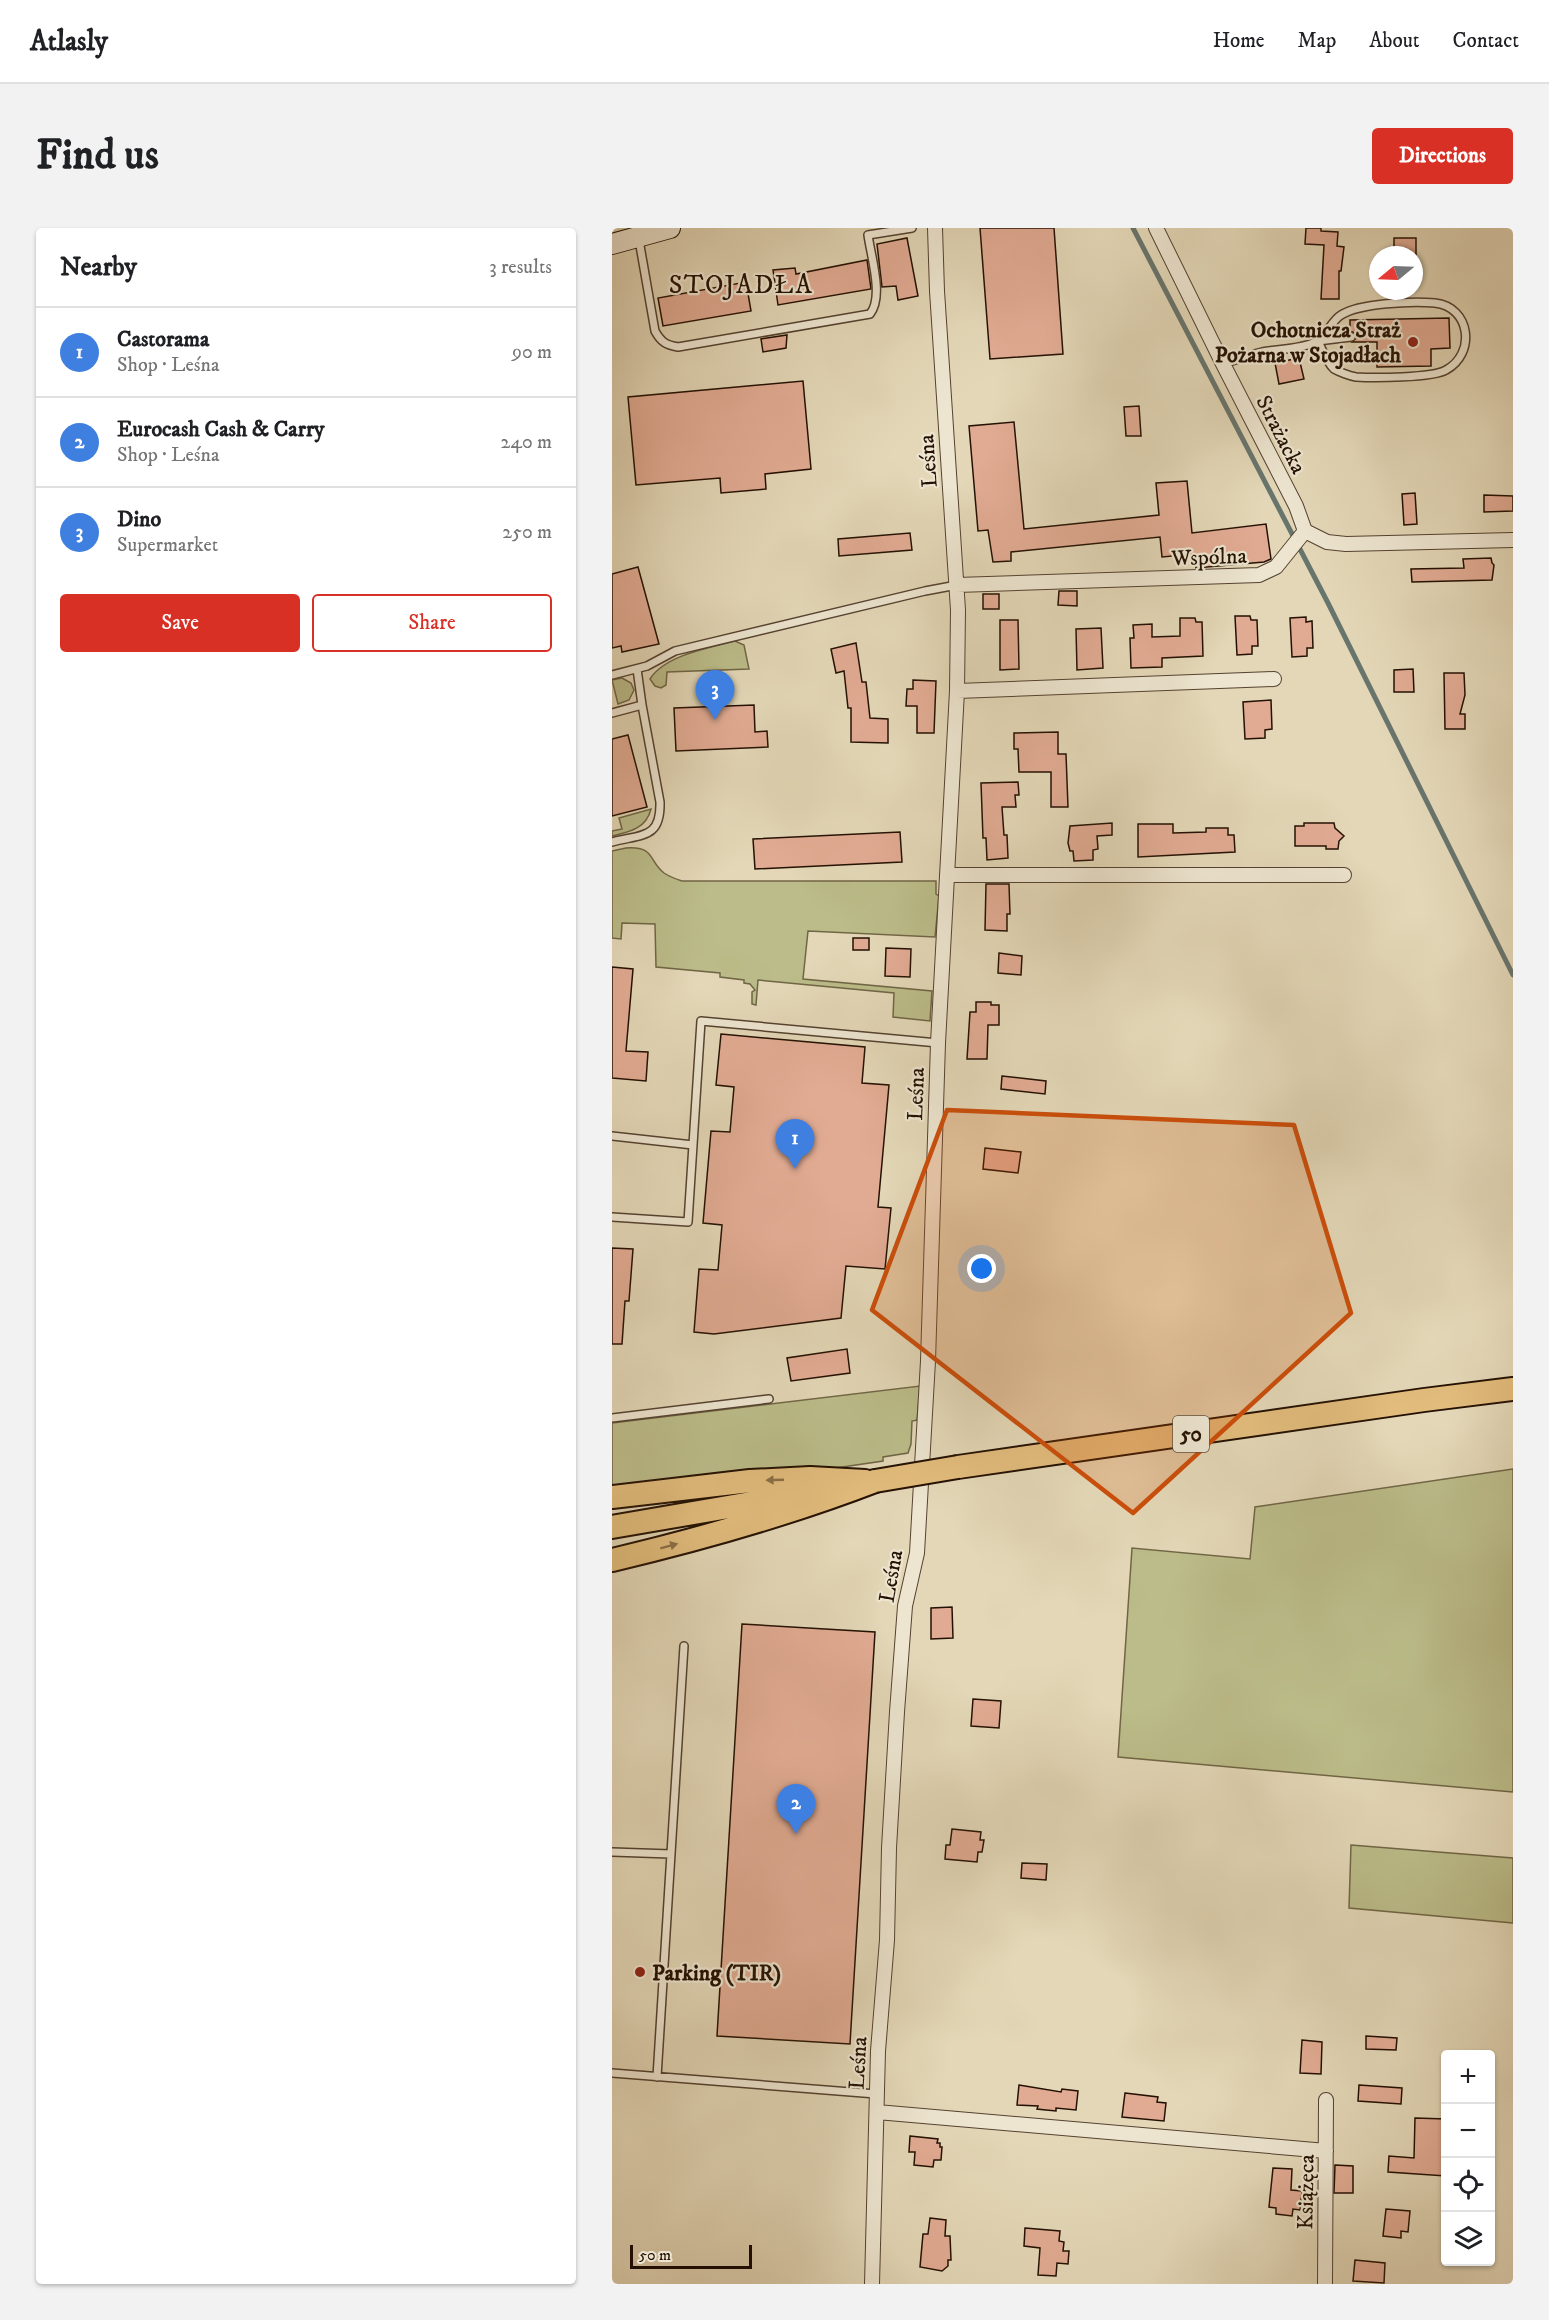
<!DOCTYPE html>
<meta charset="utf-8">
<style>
body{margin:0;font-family:"IM FELL DW Pica",serif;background:#f2f2f2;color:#202124}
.controls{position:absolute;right:18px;bottom:18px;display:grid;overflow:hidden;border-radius:6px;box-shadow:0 2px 4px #0004}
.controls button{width:54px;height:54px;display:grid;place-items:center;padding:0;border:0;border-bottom:2px solid #e0e0e0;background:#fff;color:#202124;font:30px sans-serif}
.compass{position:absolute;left:757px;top:18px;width:54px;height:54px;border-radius:50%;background:#fff;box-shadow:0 2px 4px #0004;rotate:251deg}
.scale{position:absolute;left:18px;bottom:15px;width:122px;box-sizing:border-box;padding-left:6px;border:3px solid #241103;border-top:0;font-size:16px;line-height:21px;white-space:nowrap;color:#241103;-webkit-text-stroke:4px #ede5d0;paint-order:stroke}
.you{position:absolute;left:370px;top:1041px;width:21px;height:21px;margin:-15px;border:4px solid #fff;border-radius:50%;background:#1a73e8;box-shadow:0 0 0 9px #1a73e833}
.badge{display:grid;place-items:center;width:39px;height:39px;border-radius:50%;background:#d93025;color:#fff;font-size:20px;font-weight:700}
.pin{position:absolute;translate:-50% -50px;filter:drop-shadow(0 2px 3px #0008)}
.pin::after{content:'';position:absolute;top:32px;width:21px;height:18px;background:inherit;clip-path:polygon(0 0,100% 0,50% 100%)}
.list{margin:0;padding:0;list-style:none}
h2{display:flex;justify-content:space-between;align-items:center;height:78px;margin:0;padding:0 24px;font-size:26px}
h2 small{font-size:20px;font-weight:400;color:#757577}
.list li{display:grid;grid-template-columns:39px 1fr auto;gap:18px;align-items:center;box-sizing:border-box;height:90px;padding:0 24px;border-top:2px solid #e0e0e0}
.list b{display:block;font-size:22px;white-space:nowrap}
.list p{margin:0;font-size:20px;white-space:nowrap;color:#757577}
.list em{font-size:20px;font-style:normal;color:#757577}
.actions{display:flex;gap:12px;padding:18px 24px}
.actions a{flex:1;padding:14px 0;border:2px solid #d93025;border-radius:6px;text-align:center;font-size:21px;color:#d93025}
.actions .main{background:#d93025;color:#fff}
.icon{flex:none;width:33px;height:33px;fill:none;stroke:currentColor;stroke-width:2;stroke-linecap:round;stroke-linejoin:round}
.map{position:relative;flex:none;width:901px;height:2056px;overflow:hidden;border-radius:6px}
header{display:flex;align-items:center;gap:36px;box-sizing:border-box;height:84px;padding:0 30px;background:#fff;border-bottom:2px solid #e0e0e0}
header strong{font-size:28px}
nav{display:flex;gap:33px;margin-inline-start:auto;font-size:21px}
.intro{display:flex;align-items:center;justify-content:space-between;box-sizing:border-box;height:144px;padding:0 36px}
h1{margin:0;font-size:42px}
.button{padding:15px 27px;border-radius:6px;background:#d93025;color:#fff;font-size:21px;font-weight:700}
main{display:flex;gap:36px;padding:0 36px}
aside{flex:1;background:#fff;border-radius:6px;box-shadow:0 2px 4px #0004}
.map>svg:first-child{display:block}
</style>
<header>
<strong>Atlasly</strong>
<nav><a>Home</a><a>Map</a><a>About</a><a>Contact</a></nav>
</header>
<div class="intro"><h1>Find us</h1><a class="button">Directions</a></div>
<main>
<aside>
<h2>Nearby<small>3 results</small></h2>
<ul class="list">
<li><span class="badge" style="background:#3f7fe0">1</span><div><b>Castorama</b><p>Shop · Leśna</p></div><em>90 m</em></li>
<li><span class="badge" style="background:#3f7fe0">2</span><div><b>Eurocash Cash &amp; Carry</b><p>Shop · Leśna</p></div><em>240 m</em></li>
<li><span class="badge" style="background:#3f7fe0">3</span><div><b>Dino</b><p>Supermarket</p></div><em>250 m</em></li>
</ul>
<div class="actions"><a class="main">Save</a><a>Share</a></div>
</aside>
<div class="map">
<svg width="901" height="2056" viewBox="0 0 901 2056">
<rect width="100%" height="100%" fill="#e3d7b7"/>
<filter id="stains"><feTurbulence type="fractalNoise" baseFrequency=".00333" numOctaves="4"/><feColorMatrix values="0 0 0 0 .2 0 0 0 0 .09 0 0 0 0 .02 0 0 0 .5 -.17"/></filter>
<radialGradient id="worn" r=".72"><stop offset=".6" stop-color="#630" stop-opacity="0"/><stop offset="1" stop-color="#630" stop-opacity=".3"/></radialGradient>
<path fill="#bbbc89" stroke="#706646" stroke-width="1.5" d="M123 413 132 417 137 441 55 444 54 457 49 460 43 458 38 451C53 427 97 420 123 413Z
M10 450 19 455 22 462 17 472 6 476 0 452Z
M39 581C34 601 17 604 0 608V603L10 601 7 590Z
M14 620C43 618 36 632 52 645 58 649 64 651 70 653H324V666L327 668 323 709 196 703 191 751 320 763 318 793 281 789 282 765 146 752 144 777 140 776V764L143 762 138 756 132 755V752L108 749V745L44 739 43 696 10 695 9 711 0 710V623Z
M308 1158 305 1192 300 1193 299 1216 296 1225 271 1229V1233L210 1242 0 1260V1195Z
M901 1241V1564L506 1529 520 1320 638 1331 643 1279Z
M739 1617 901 1630V1695L737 1680Z"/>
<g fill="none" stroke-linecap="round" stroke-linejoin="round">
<path stroke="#68756d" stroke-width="5" d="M521 0 716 375 901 747"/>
</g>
<path fill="#e1ab93" stroke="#241103" stroke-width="1.5" d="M368 0H442L451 126 378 131Z
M694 0H709V3L726 4 725 18 732 19 729 43H727V71H709L712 17 693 16Z
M295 10 306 68 286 72 284 58 270 59 265 16Z
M782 10H804V27H782Z
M255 32 259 61 166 77 161 42 183 40 184 46Z
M134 54 139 83 51 98 46 70Z
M837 90 838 120 819 121V138L765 139V114H740L745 109 743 105 738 103V92Z
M175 107 174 120 151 124 149 111Z
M687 130 692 151 667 156 663 135Z
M191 153 199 241 153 246 154 261 109 265 108 250 24 257 16 169Z
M527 178 529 208H514L512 179Z
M402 194 412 301 547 287 544 255 575 253 580 305 654 296 659 331 652 334 584 340 582 326 550 329 548 309 399 324V333L381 334 376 302 366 303 357 198Z
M803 265 805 296 792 297 790 266Z
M872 267 901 268V283L872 284Z
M298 305 300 322 227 328 226 311Z
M879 330 880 335 882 337 880 352 800 354 799 341 852 340 851 331Z
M26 339 47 416 10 424 9 418 0 420V346Z
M447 363H465V378L446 377Z
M371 366H387V381H371Z
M623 388H638L639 392H645L646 418H640V426L625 427Z
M694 389V394L700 393 701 420H695V428L680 429 678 390Z
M568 390H583L584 394H590L591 428 550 430V439L519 440 518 410H522L521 397 540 396V409L568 408Z
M388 392H406L407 441 388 442Z
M489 400 491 440 465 442 464 401Z
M244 415 250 454H254L258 490 276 491V515L239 514V480H236L232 443 224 445 219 421Z
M801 441 802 464H782V442Z
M832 445H852L853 467 848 486H853V501H833Z
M301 452 324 453 322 505H305V478H294L295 461H301Z
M659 472 660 501 653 502V510L633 511 631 474Z
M142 477 143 504 155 503 156 519 64 523 62 480Z
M446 504V526H454L456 579H439V544H407L406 521H402V505Z
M16 507 35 579 0 588V511Z
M406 554 407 567H403L404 579H390L392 607H395L396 630 375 632 374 610H371L369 555Z
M500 595V607L485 608 486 621 481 622V632L462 633 461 623H458L456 615 458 598Z
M692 595H722L723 600 732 608 727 613 726 621H714V618H683V598H692Z
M526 596H561V605L594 604V600H616V607H622L623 624 526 629Z
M288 604 290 634 143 641 141 611Z
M374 656H397L398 686H395V703L373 702Z
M241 710H257V722H241Z
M274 720 299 721 298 749 273 748Z
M387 725 410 728 409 747 386 745Z
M0 739 21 741 14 823 36 824 34 853 0 850Z
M364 774H379V777H387V797H376L375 831H355L358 784H364Z
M109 806 253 819 250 855 277 857 266 979 279 980 273 1041 234 1038 229 1090 102 1106 82 1104 87 1041 106 1042 110 997 91 995 99 903 118 904 122 859 104 857Z
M390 848 434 853 433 866 389 861Z
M373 920 409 924 406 945 371 941Z
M0 1020 21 1021 17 1073H13L10 1116H0Z
M235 1121 238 1145 179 1153 175 1130Z
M340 1379 341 1410 319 1411V1380Z
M130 1396 263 1404 238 1816 105 1808Z
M361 1471 389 1473 387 1500 359 1498Z
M340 1601 369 1604 368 1612H372L370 1624H366L365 1634 333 1631 334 1617H338Z
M410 1635 435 1636 434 1652 409 1650Z
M754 1808 785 1810 784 1822 754 1821Z
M690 1812 710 1814 709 1846 688 1845Z
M407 1857 449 1864 450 1861 466 1863 464 1882 444 1880V1883L434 1882 425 1881 426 1878 405 1877Z
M747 1857 790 1860 789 1876 746 1873Z
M513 1865 546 1869 545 1874 554 1875 552 1893 510 1889Z
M803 1890 834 1891V1948L776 1944 777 1928 802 1930Z
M298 1908 326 1911 325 1915H328V1919H330L329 1932H322L321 1939 302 1937 303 1924H297Z
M723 1937 741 1938V1965H722Z
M661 1940 680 1941 679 1962 690 1963 688 1982 681 1981 680 1988 664 1986V1980L657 1979Z
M774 1981 798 1983 796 2004 789 2003V2010L771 2008Z
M318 1990 334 1992 333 2008H338L339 2032H336V2038L330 2043 308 2039 311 2006H316Z
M413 2000 448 2003 447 2013 452 2014 451 2023H457L456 2036 445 2035 444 2048 426 2047 428 2020 412 2018Z
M743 2032 773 2035 772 2055 741 2053Z"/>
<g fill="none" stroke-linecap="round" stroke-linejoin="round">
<g stroke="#544230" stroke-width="10">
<path id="lane" d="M27 12 43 103C49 114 54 117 66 119L258 86C272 69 259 29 256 7L300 0
M611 136C624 132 637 127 650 124 667 121 689 121 704 114 714 109 719 93 729 87 748 75 800 73 823 75 859 79 864 126 834 142 821 150 761 150 744 149 738 148 727 144 722 141 715 135 710 121 706 113L739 109
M0 447 35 438 63 423 313 363 345 357
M0 485 30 477 25 441
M0 614C30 606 49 611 48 574L30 477
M0 908 81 917
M0 989 76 994 89 793 326 815
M0 1190 157 1171
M0 1624 59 1626
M0 1845 264 1866
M45 1849 72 1418"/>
</g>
<g stroke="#544230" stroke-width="16">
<path id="street" d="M544 0 611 136 684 278 693 303
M693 303 715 314 734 316 901 312
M345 357 647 347 664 339 693 303
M345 463 662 451
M335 647H732
M265 1884 714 1923
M260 2056 266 1823 275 1712 277 1620 285 1484 293 1378 305 1325 316 1133 326 815 345 463 346 382 325 63 323 0
M713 2056 714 1872"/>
</g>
<g stroke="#241103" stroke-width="22">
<path id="secondary" d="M0 16 58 0"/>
</g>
<g stroke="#241103" stroke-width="26">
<path id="primary" d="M346 1239 812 1172 901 1161
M0 1269 138 1253 198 1250 253 1253
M0 1299 203 1264
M0 1332C89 1311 177 1286 263 1253"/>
</g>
<use href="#lane" stroke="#ede5d0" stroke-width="7"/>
<use href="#street" stroke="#ede5d0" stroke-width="14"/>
<use href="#secondary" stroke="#ede5d0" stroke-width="20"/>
<use href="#primary" stroke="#e2bc7c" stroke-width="22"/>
<g stroke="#241103" stroke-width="26" stroke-linecap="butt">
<path id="primary-bridge" d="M263 1253 346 1239"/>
</g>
<use href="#primary-bridge" stroke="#e2bc7c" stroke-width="22"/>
</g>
<defs><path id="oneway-solid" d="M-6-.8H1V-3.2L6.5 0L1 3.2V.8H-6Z" transform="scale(1.5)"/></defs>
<g fill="#8c6f46">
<use href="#oneway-solid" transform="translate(163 1252) rotate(178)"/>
<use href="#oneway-solid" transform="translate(57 1318) rotate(-15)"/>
</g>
<path fill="#cb4e0b" fill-opacity="0.2" stroke="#cb4e0b" stroke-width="4.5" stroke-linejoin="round" d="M335 882 682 897 739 1085 521 1285 260 1082Z"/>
<g fill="#8f2418" stroke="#ede5d0" stroke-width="2">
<circle cx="801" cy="114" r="6"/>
<circle cx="28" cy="1744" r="6"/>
</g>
<g text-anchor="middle" stroke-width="4.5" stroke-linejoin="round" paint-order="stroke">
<rect fill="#ede5d0" stroke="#605140" stroke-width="1.5" x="561" y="1188" width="36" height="36" rx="4.5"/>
<g font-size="21" font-weight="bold" fill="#241103">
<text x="579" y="1213">50</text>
</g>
<g font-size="22" font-weight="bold" fill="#241103" stroke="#ede5d0" text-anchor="end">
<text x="789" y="109">Ochotnicza Straż<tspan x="789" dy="25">Pożarna w Stojadłach</tspan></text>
<text x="40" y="1752" text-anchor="start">Parking (TIR)</text>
</g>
<g font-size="22" fill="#241103" stroke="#ede5d0">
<text transform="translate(670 206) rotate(63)" y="8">Strażacka</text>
<text transform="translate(315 233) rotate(-94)" y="8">Leśna</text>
<text transform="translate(597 328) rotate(-2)" y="8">Wspólna</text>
<text transform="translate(303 866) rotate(-88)" y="8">Leśna</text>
<text transform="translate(278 1348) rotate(-80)" y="8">Leśna</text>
<text transform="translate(245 1835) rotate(-87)" y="8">Leśna</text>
<text transform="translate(693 1964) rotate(-89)" y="8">Książęca</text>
</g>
<g font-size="26" letter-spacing="1.5" fill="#241103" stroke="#ede5d0">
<text x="129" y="65">STOJADŁA</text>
</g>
</g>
<rect width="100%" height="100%" filter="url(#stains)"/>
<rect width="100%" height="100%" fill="url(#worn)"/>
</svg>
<div class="controls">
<button>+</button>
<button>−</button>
<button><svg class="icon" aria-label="locate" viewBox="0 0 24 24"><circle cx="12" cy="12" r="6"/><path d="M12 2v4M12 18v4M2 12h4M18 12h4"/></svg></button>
<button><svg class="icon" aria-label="layers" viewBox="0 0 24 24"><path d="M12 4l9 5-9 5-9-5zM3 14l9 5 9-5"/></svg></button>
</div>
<svg class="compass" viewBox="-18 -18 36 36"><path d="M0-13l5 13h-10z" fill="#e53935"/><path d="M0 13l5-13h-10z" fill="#757577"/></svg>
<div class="scale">50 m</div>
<div class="you"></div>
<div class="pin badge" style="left:183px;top:941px;background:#3f7fe0">1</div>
<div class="pin badge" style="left:184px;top:1606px;background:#3f7fe0">2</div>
<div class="pin badge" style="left:103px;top:492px;background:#3f7fe0">3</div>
</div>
</main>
